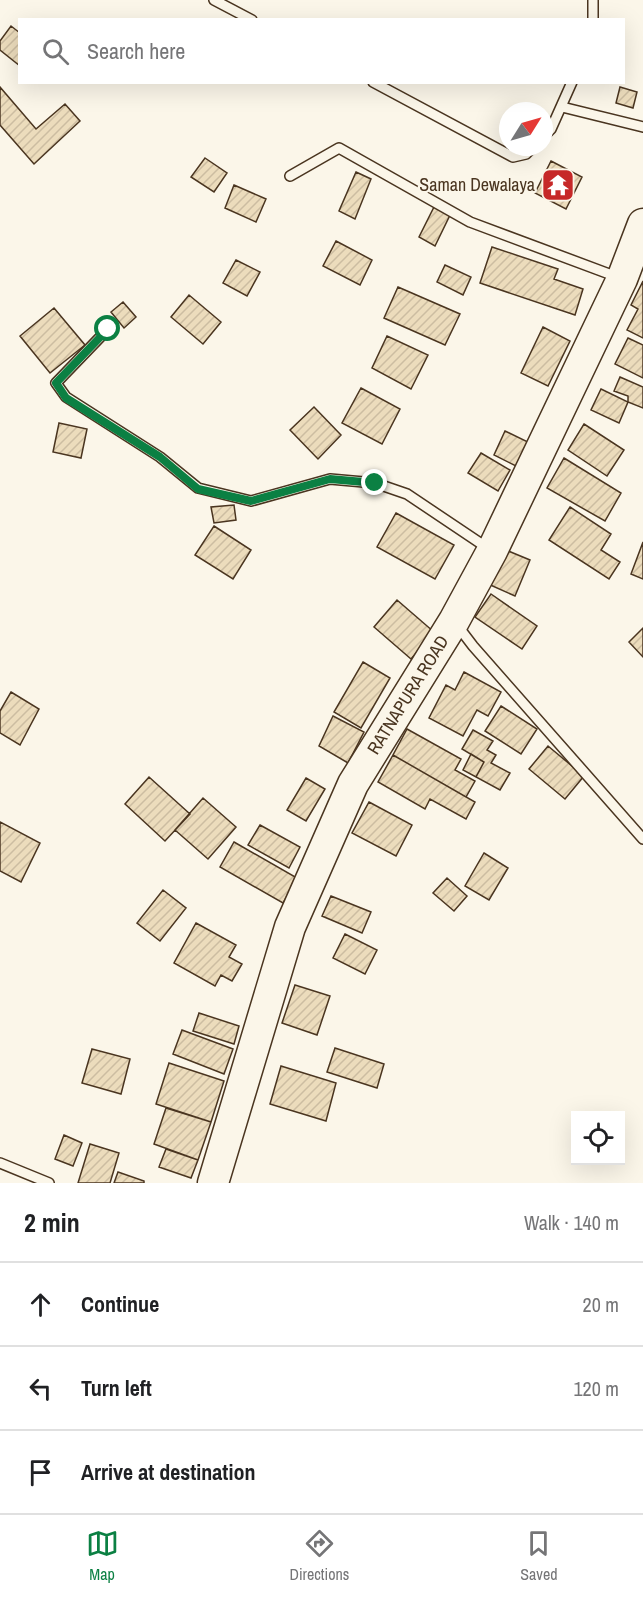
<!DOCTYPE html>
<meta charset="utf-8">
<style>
body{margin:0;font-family:"Archivo Narrow",sans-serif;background:#f2f2f2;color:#202124}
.controls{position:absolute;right:18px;bottom:18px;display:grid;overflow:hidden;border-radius:0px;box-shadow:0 6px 24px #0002}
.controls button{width:54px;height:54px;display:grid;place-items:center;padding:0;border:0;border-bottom:2px solid #e0e0e0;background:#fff;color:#202124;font:30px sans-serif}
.compass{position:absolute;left:499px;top:102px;width:54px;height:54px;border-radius:50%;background:#fff;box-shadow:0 6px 24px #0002;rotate:53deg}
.stop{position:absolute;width:18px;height:18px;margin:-14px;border:4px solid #0b8043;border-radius:50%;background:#fff}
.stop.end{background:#0b8043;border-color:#fff;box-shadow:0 2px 6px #0008}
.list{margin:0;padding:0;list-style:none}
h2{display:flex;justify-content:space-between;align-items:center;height:78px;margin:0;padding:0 24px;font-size:26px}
h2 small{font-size:20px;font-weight:400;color:#757577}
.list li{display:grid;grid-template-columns:39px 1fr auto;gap:18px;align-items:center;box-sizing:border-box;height:84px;padding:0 24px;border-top:2px solid #e0e0e0}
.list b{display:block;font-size:22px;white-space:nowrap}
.list em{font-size:20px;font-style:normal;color:#757577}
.icon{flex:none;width:33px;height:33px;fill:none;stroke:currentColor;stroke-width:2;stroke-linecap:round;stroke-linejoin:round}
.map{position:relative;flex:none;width:643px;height:1183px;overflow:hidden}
.search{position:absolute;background:#fff;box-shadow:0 6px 24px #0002;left:18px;right:18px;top:18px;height:66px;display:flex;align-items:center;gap:15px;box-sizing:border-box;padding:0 21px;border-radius:0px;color:#757577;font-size:22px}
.sheet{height:330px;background:#fff}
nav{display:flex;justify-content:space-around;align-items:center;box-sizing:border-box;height:84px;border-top:2px solid #e0e0e0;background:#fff;font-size:16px;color:#757577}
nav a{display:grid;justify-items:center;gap:3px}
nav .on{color:#0b8043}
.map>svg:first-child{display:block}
</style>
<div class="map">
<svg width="643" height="1183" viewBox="0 0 643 1183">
<defs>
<pattern id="building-hatch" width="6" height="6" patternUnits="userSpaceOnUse" patternTransform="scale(1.5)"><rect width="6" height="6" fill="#ecdcbc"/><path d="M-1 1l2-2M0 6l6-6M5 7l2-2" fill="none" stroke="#ccbda1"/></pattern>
</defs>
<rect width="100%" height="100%" fill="#fbf6e9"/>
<path fill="url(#building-hatch)" stroke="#4a3520" stroke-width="1.5" d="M11 26 20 33V66L0 50V41Z
M0 87 36 129 65 104 80 121 34 164 0 125Z
M620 87 637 92 633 108 616 103Z
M205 158 227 173 214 192 191 177Z
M551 161 582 177 566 209 535 193Z
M356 172 371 179 355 219 339 211Z
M234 185 266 199 256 222 225 208Z
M435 205 451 213 435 246 419 237Z
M336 241 372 260 360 285 323 266Z
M492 247 558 269 554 279 583 289 575 315 480 283Z
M236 260 260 272 247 296 223 283Z
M445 265 471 277 463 295 437 282Z
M643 281V338L627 330 638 309 631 305Z
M398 287 460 314 445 345 384 318Z
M189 295 221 322 203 344 171 317Z
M123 302 136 317 124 328 111 312Z
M54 308 85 345 50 373 20 336Z
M543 327 570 341 548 386 521 373Z
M387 336 428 355 411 389 372 368Z
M628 338 643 345V378L615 364Z
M620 377 643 387V408L628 402V396L614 391Z
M361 388 400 409 382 444 342 423Z
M601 389 628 402 619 423 591 410Z
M314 407 341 435 318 459 290 430Z
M59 423 87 429 81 458 53 452Z
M584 424 624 450 607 476 568 450Z
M505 431 530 443 518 467 494 455Z
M481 453 510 470 498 491 468 473Z
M564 458 621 493 605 521 547 488Z
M234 505 236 520 214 523 211 507Z
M570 507 611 534 601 550 620 562 609 579 549 540Z
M396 513 454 545 435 579 377 547Z
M214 526 251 550 233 579 195 555Z
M643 542V579L631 574Z
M501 548 530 560 515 596 486 583Z
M491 594 537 626 522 649 475 617Z
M397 600 434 632 411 659 374 627Z
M643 628V657L629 642Z
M363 662 390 678 361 728 334 712Z
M464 672 501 692 488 716 477 710 463 736 429 718 446 685 455 690Z
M11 692 39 709 20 745 0 733V711Z
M501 706 537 729 521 754 485 731Z
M333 716 364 732 348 763 319 746Z
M407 729 461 759 455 770 475 781 466 797 393 755Z
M473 730 493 741 487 750 496 755 491 763 510 773 500 790 476 777 484 762 462 749Z
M548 746 584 776 565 799 529 769Z
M471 754 484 762 476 777 463 770Z
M393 755 475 802 466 819 430 799 425 809 378 782Z
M149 777 190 814 165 841 125 804Z
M306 778 325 789 306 821 287 810Z
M203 798 236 827 208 859 175 830Z
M369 802 412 825 396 856 352 833Z
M0 822 40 843 21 882 0 871Z
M260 825 300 847 289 868 248 845Z
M234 842 297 878 283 903 220 867Z
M484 853 508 868 489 900 465 886Z
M447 878 467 896 454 911 433 893Z
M163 890 186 908 160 941 137 923Z
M331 896 371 912 362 933 322 916Z
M196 923 236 945 229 957 242 964 232 981 221 975 215 986 174 963Z
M345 934 377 950 365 974 333 958Z
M295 985 330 996 317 1035 282 1023Z
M199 1013 239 1026 234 1044 193 1031Z
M182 1030 233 1049 224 1074 173 1054Z
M335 1048 384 1064 377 1088 327 1072Z
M92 1049 130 1059 121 1094 82 1083Z
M169 1063 224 1081 211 1122 156 1104Z
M281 1066 336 1083 326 1121 270 1104Z
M166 1108 211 1122 198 1160 154 1144Z
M64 1135 82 1143 73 1166 55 1159Z
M90 1144 119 1153 110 1183H78Z
M166 1149 198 1160 191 1178 159 1167Z
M118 1172 144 1181V1183H114Z"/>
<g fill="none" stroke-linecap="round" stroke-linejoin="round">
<g stroke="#4a3520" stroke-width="12">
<path id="service" d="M214 0 252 20
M593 20V0
M373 82 513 157 526 154 533 147
M562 107 643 127
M544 136 551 129 572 82
M290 176 339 148 470 222 620 278
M108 329 56 383 66 397 160 457 198 488 251 501 330 479 375 483 407 494 489 549
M457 625 473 646 643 839
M0 1163 49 1183"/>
</g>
<g stroke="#4a3520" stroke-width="33">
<path id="trunk" d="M213 1183 290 927 353 784 454 621 492 551 622 279 643 224"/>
</g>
<use href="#service" stroke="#fbf6e9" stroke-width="9"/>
<use href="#trunk" stroke="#fbf6e9" stroke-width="30"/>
</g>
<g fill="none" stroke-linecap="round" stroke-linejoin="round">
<path stroke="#0b8043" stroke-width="8" d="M108 329 56 383 66 398 160 457 198 489 251 501 330 479 375 483"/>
</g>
<defs>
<g id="temple-square" transform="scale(1.725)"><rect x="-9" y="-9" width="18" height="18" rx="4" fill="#c62828" stroke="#fbf6e9"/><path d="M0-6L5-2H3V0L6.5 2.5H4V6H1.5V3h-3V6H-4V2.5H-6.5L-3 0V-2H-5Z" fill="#fff"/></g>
</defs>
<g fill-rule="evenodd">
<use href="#temple-square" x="558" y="185"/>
</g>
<g text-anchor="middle" stroke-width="4.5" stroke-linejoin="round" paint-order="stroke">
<g font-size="18" fill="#4a3520" stroke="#fbf6e9" text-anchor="end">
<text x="535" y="191">Saman Dewalaya</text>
</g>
<g font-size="18" fill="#4a3520" stroke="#fbf6e9">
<text transform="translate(408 695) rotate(-58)" y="6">RATNAPURA ROAD</text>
</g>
</g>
</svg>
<div class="controls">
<button><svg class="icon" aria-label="locate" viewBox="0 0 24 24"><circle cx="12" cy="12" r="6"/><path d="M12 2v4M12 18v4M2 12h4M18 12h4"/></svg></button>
</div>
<svg class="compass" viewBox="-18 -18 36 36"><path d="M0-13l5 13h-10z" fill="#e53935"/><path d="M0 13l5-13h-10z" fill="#757577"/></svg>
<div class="stop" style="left:108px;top:329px"></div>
<div class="stop end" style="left:375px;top:483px"></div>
<div class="search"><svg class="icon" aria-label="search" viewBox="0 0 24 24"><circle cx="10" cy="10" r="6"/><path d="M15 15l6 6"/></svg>Search here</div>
</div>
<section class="sheet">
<h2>2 min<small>Walk · 140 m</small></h2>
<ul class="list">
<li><svg class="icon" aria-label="ahead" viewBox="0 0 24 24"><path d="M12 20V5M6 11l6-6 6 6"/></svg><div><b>Continue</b></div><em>20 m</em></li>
<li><svg class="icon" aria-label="left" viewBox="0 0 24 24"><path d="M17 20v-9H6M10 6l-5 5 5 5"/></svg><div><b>Turn left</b></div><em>120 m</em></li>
<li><svg class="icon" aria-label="arrive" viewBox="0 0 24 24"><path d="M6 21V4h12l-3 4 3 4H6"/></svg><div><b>Arrive at destination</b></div></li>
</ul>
</section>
<nav>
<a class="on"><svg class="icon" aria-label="map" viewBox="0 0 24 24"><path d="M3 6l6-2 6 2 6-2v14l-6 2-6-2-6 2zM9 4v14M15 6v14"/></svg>Map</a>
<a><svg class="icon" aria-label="directions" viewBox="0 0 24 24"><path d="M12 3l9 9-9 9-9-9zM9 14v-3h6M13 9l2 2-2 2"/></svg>Directions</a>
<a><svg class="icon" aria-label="saved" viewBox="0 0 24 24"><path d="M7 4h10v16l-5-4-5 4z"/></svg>Saved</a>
</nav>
